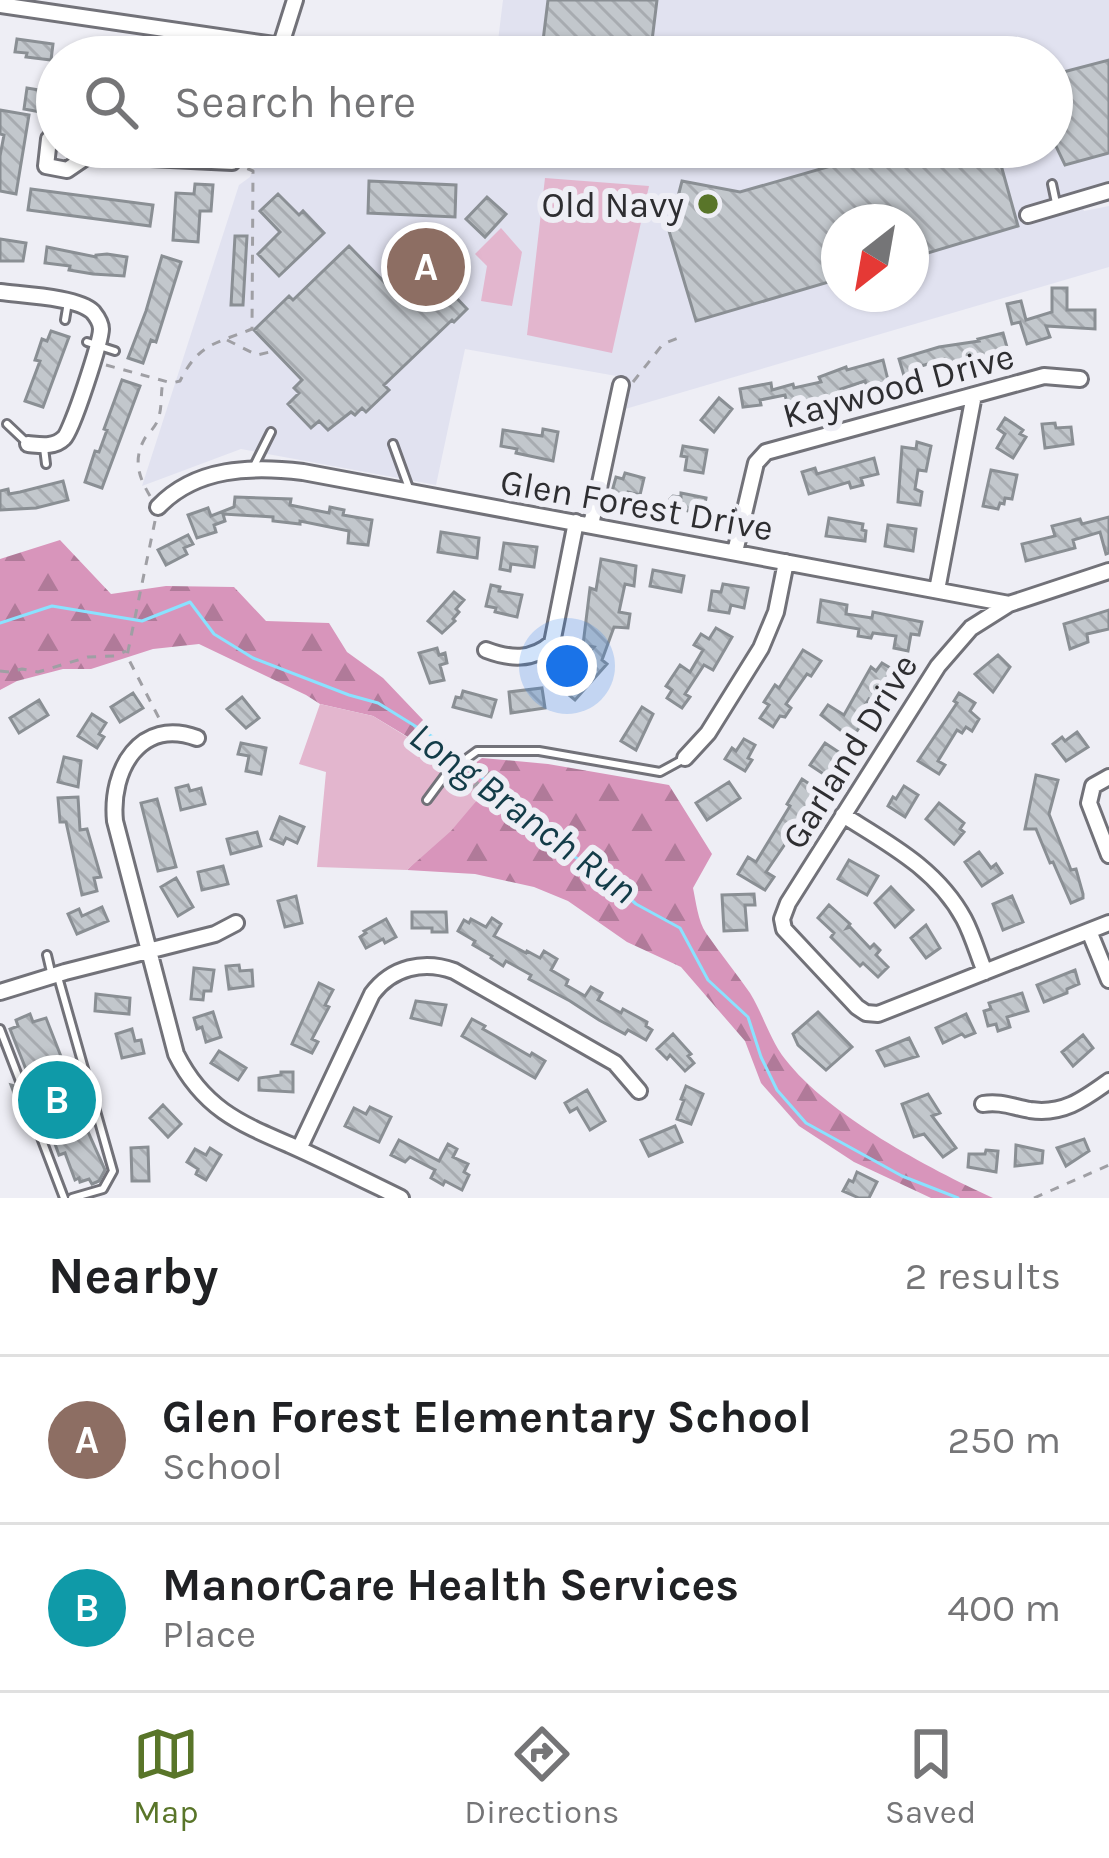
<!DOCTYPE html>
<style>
body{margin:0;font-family:Karla,sans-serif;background:#f2f2f2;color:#202124}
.compass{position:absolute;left:821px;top:204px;width:108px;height:108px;border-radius:50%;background:#fff;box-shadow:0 3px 9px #0004;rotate:211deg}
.you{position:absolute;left:567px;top:666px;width:42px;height:42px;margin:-30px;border:9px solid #fff;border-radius:50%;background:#1a73e8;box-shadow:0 0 0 18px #1a73e833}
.badge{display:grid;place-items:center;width:78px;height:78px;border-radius:50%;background:#597529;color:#fff;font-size:39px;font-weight:700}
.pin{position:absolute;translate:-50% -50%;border:6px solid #fff;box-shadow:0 3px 12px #0006}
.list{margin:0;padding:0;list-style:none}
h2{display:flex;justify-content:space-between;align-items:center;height:156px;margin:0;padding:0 48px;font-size:51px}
h2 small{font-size:39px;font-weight:400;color:#757577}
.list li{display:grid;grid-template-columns:78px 1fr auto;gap:36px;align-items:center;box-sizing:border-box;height:168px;padding:0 48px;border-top:3px solid #e0e0e0}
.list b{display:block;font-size:45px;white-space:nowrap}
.list p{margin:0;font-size:39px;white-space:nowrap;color:#757577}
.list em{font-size:39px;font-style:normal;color:#757577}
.icon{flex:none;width:66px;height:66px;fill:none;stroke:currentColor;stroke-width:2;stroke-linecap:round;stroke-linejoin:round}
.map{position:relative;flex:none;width:1109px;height:1198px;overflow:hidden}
.search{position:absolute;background:#fff;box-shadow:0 3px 9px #0004;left:36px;right:36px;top:36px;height:132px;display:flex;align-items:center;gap:30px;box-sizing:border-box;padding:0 42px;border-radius:66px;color:#757577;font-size:45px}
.sheet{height:492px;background:#fff}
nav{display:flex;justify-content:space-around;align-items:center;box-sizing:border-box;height:168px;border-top:3px solid #e0e0e0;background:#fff;font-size:33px;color:#757577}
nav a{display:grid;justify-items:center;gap:6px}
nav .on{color:#597529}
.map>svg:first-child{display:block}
</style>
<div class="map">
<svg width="1109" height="1198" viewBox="0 0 1109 1198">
<defs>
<pattern id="forest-firs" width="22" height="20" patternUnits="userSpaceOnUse" patternTransform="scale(3)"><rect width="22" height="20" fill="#d895bb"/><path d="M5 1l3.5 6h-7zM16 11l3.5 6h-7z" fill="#b07a99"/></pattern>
<pattern id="building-back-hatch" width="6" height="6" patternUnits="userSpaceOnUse" patternTransform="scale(3)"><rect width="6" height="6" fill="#c2c7cc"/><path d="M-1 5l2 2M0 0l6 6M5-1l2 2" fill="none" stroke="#a7abb0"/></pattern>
</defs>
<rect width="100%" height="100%" fill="#eeeef5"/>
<path fill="#e1e2f0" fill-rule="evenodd" d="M503 0H1109V182L1078 192 1084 211 1109 206V267L615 412 622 377 465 349 436 485 241 449 142 486 239 185 250 177 261 153 481 164 484 147H1052V57H496ZM839 222H911V294H839Z"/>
<path fill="url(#forest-firs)" d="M60 540 111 594 166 586 234 587 266 621 329 623 347 652 383 678 424 721 418 743 373 716 320 704 306 695 199 644 153 649 91 669H63L17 681 0 690V559Z
M482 758 548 764 669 785 712 854 693 888C696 902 698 921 706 933 720 953 736 973 750 993 763 1014 770 1040 785 1059 829 1116 928 1168 993 1198H931L854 1162 799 1126 761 1083 745 1041 681 967 627 942 568 901 534 887 475 874 407 870 484 793 461 774Z"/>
<path fill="#e3b6ce" d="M545 178 649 186 612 353 527 335Z
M501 228 522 252 512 306 481 301 487 266 475 254Z
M320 704 373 716 430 751 484 792 451 831 407 870 317 867 326 772 299 764Z"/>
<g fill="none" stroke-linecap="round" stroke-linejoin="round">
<path stroke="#8ae2ff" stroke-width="3" d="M0 623 52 606 142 621 190 602 214 634 253 658 349 695 378 703 449 747 516 809 545 825 564 850 603 875 636 904 680 928 708 980 748 1017 761 1057 777 1090 806 1123 902 1176 958 1198"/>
</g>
<path fill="url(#building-back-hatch)" stroke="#8a8f94" stroke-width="3" d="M548 0H657L650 57H541Z
M17 39 53 44 51 60 26 57 27 53 15 52Z
M378 40 469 42 468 57H377Z
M1109 60V153L1065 165 1052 138V75Z
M27 88 57 93V115L24 109Z
M0 110 29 115 16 194 0 191V156L4 135 0 134Z
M897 147H996L1018 226 911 258V222H839V279L696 321 669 231 682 181 740 192Z
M369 181 456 185 455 217 368 213Z
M195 184 213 185 211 211H200L198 242 173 240 176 193 194 194Z
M31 189 153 205 150 226 28 210Z
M278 194 299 215 303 211 324 233 279 276 258 254 280 232 260 211Z
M487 197 506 214 485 237 466 219Z
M235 236H247L243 305H231Z
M0 239 26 243 23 261H0Z
M349 246 392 290 405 277 398 270 424 246 446 268 441 273 452 285 448 289 467 309 454 322 452 320 384 385 389 390 366 412 362 408 355 415 351 412 328 430 319 421 311 428 288 404 299 393 294 388 302 380 254 330 289 296 293 300Z
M47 247 96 257V255L107 254 127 257 124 276 93 274 69 270 70 266 45 263Z
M162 256 181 262 156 342 151 340 143 363 128 358 146 311Z
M1052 288H1067V310H1095V329L1046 326 1050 337 1027 344 1020 322 1012 324 1007 304 1021 301 1026 320 1052 312Z
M51 331 69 337 43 407 25 401 40 361 35 360 42 339 47 341Z
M1003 333 1008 351 945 365 944 359 918 367 920 374 905 379 899 359 939 347 979 341 978 339Z
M883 360 893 400 886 402 880 383 867 387 865 381 841 389 843 395 789 411 785 395 760 400 761 405 743 407 740 389 771 383 772 390 793 384 794 388 821 382 819 377 846 367 847 370Z
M122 380 140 386 102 488 85 482 95 451 99 452 107 430 104 429Z
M719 398 732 409 714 432 701 420Z
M1005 418 1023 430 1020 434 1026 437 1013 458 997 448 1005 434 998 429Z
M1055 423 1056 428 1071 427 1073 444 1045 448 1042 424Z
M543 429 558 432 553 461 516 453 517 449 501 446 503 430 542 436Z
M917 442 931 446 926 471 918 470 915 489 922 492 920 505 898 502 902 447 916 449Z
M683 446 707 450 703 473 685 470 687 457 681 456Z
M874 458 878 474 861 478 863 485 851 488 849 482 809 494 802 472 815 468 817 474Z
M991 470 1017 475 1012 499 1005 498 1004 504 1000 503 998 509 983 506Z
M625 473 644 478 640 495 628 492 626 499 611 495 616 477 623 479Z
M63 481 68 500 36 508 0 510V491L8 489 9 494 20 492Z
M681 493 706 498 705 504 709 505 708 515 669 507 670 499 673 496 681 497Z
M235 497 291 499 290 505 329 513 330 507 344 510 343 515 372 520 368 545 348 543 349 531 300 521V524L273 521V517L223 514 225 521 214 525 216 532 197 538 188 515 208 508 211 516 234 507Z
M1109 517V553L1106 554 1100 532 1073 540 1075 548 1026 561 1022 544 1055 536 1052 526 1080 519 1082 524Z
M829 518 863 524 862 530 866 531 865 541 826 536Z
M888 525 916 529 913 551 885 546Z
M441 532 479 538 477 558 438 552Z
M188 535 193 544 184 548 187 554 166 565 158 550Z
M504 543 537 547 534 567 511 564 510 571 500 569Z
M601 559 636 566 634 586 625 584 619 612 630 614 628 628 614 627 602 660 607 664 575 700 558 686 594 647 583 645 590 588 596 590Z
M653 570 684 576 681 592 650 586Z
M723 584 748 588 744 608 731 605 729 613 709 610 712 591 721 592Z
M491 585 500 587 499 591 522 595 517 617 495 612 496 608 486 606Z
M454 592 464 600 456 609 459 612 453 619 455 621 442 633 428 621Z
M821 600 847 605 846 614 872 618 873 612 922 622 919 635 911 634 908 651 894 648 896 636 873 633 871 638 858 636 859 629 818 622Z
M1109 610V629L1087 634 1088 642 1070 649 1064 624Z
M716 628 732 637 713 670 704 665 685 694 690 697 682 708 667 698 672 690 666 686 680 665 690 672 703 650 694 645 701 634 709 639Z
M437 648 439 655 445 653 447 663 440 665 444 680 430 683 419 653Z
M803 650 821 661 811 676 807 674 786 704 791 708 785 717 780 716 773 727 760 718 769 705 764 702 775 685 779 688Z
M998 655 1010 667 993 692 975 674Z
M882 663 892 669 881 686 885 689 876 704 869 699 854 722 860 726 852 739 821 715 828 705 844 715 871 667 876 671Z
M542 688 545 708 511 713 509 692Z
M463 691 496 700 491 717 453 707 456 697 461 698Z
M133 693 143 708 120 722 111 707Z
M959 693 975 703 970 711 979 719 972 731 966 727 962 733 957 730 938 761 945 765 939 774 918 761 957 703 954 701Z
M242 697 259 718 246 728 227 709Z
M39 700 48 715 19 733 10 718Z
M642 707 653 714 636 750 621 741Z
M92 714 106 723 99 734 104 737 97 748 78 736Z
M1077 732 1088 747 1066 761 1053 744 1062 737 1065 741Z
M744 739 755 745 748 758 752 760 745 771 725 759 732 748 736 751Z
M241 743 266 748 261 774 246 771 249 756 238 754Z
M825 743 843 755 828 777 810 765Z
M64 757 81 761 78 787 58 782Z
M1036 775 1058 780 1049 814 1071 870 1076 869 1083 894V898L1071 903 1053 862 1050 863 1036 829H1025Z
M802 779 817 789 810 800 813 803 766 872 774 877 765 890 738 874 748 857 756 862 790 806 787 804Z
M729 782 740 798 707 820 696 803Z
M188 785 190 791 201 788 205 804 181 810 176 788Z
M904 786 918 795 905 817 888 806 893 797 896 799Z
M78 797 80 830 87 829 101 877 94 878 97 891 82 895 66 822H60L58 798Z
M157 799 176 867 158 871 141 803Z
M939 803 964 823 960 829 964 832 954 844 926 819Z
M280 817 304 827 297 843 286 838 283 844 271 839Z
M257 832 261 846 231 854 227 839Z
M979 852 991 868 996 864 1002 873 982 886 965 862Z
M849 860 878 876 867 895 838 879Z
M223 866 228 884 202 890 198 872Z
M176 878 193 907 178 916 161 887Z
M891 887 913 910 895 927 875 903Z
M754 894 755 905H745L747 930 724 931 722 895Z
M296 896 302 923 285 927 278 901Z
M1012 896 1023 922 1003 930 993 904Z
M829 905 850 924 847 928 850 927 870 948 874 944 880 950 876 955 888 967 878 977 863 963 860 966 831 937 834 933 818 918Z
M102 907 108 921 77 934 68 914 79 909 82 916Z
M412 912H446L447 932H432V928H412Z
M492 918 501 924 494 936 526 953 527 951 540 958 544 951 557 959 551 970 568 980 566 985 585 996 591 987 602 993 598 1000 621 1013 623 1009 647 1022 646 1026 652 1030 646 1040 628 1030 625 1034 599 1020 570 1001 529 979 531 975 506 961 503 966 491 958 492 956 473 945 475 941 458 931 464 920 469 923 471 919 486 927Z
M386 919 396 937 385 943 383 939 366 948 360 937 366 933 364 931Z
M926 925 940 948 926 958 911 938Z
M239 965 240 971 252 970 253 986 229 989 226 966Z
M194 968 214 970 211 991H204L203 1000 191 999Z
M1075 970 1079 984 1067 989V993L1044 1002 1037 985Z
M319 983 333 990 325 1005 329 1007 312 1039 318 1042 312 1053 292 1044Z
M1022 993 1028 1011 1007 1017 1010 1027 998 1031 996 1024 988 1026 984 1011 991 1009 989 1003Z
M96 994 130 998 129 1014 95 1011Z
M416 1001 446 1005 441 1025 411 1018Z
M213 1012 221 1037 206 1042 202 1027 197 1029 194 1018Z
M818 1012 852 1047 826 1070 798 1045 793 1034Z
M30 1014 33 1022 46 1018 69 1077 77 1073 79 1078 81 1086 74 1089 77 1097 73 1098 105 1170 99 1181 92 1184 89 1179 80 1182 79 1178 75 1180 65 1153 59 1155 38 1097 24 1091 17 1101 11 1085 22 1088 29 1077 10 1029 18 1026 16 1020Z
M966 1014 975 1033 965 1037 962 1034 943 1043 936 1028Z
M472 1019 485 1026 483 1029 511 1045 530 1056 532 1053 545 1061 535 1078 462 1036Z
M132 1029 135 1041 141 1040 144 1053 122 1058 116 1034Z
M673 1034 691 1054 688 1056 694 1063 685 1071 670 1055 667 1059 657 1049Z
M1083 1035 1093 1048 1073 1066 1062 1052Z
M909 1038 918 1056 885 1066 877 1051Z
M219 1051 246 1068 238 1080 211 1063Z
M281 1072H293V1092L259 1090V1078L281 1075Z
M686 1086 703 1094 691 1124 677 1119 684 1100 681 1099Z
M587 1090 605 1121 590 1130 577 1108 570 1112 565 1103Z
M928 1094 940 1113 932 1116 956 1148 943 1157 924 1134 914 1137 902 1104Z
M163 1105 181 1124 168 1137 150 1118Z
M370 1107 391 1117 379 1142 345 1126 354 1108 366 1114Z
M675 1126 682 1142 649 1156 641 1140Z
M1084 1139 1089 1151 1066 1166 1057 1148Z
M399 1140 439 1161 448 1144 457 1149 453 1157 468 1164 464 1172 469 1175 462 1190 445 1181 443 1185 431 1178 435 1170 410 1157 405 1162 391 1155Z
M1016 1145 1043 1151 1042 1163 1015 1166Z
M148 1147 149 1181H132L131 1148Z
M210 1148 221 1155 206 1180 196 1174 198 1169 187 1162 195 1149 206 1155Z
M986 1150 998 1151 996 1172 968 1167 969 1154H985Z
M857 1172 877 1182 869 1198H859L843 1191 849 1180 853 1182Z"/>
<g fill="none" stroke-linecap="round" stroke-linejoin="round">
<g stroke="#727279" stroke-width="12">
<path id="lane" d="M1052 184 1056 203
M65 320 68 302
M87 342 115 351
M7 424 26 442
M393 444 409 488
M44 448 46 464
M254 466 271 432
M427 800 447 773 477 751H539L660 772 682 760
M47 955 51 972
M58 977 113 1171 103 1189 72 1198
M0 1029 20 1081
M26 1098 64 1198"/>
</g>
<g stroke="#727279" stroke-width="20">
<path id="street" d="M0 5 281 46
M277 57 295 0
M57 140 49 139 46 166 67 170 89 155
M78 147 89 155 232 162 246 147
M1028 215 1109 191
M0 292C22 295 78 297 93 312 97 317 101 323 101 329 101 341 72 431 64 438 54 448 40 445 28 444
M158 507C196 467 252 466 303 472L1009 604 1109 571
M591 525 621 385
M735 552 756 463 766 452 1044 376 1080 379
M937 590 974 395
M1009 604 971 628 938 666 788 903 782 919 784 929 857 1007 866 1013 878 1014 1109 923
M486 650C510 659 532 661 552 643L576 522
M197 738C140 717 110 770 115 821L176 1054C203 1108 239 1123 290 1145 328 1162 364 1180 401 1198
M685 758 708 733 761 648 776 612 786 562
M1109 777 1093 786 1089 803 1109 855
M843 815C889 844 937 869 964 919 973 936 978 955 985 972
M1089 931 1109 980
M0 992 65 972 215 934 236 923
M983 1104C1000 1101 1013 1107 1030 1110 1063 1115 1084 1099 1109 1081
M299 1149 372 994C392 967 424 960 454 971L615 1063 639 1091"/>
</g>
<path stroke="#9f9fa4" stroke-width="3" stroke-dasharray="9 9" stroke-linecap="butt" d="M227 340 257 355 274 351
M106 365 172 383 180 381C199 343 215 344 252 329L253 171 243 167
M633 382 663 344 681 337
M150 496C138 476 133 459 145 438 149 433 154 428 157 422 163 408 160 395 163 382
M155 521 127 656 161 722
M0 671 10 672 22 669 38 672 88 657 115 656 126 651
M472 788 490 772
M1034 1198 1109 1165"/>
<use href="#lane" stroke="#fff" stroke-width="6"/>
<use href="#street" stroke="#fff" stroke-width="14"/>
</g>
<circle fill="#597529" stroke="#eeeef5" stroke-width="4.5" cx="708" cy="204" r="12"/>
<g text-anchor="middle" stroke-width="12" stroke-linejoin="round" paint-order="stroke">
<g font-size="36" fill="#2e2e31" stroke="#eeeef5" text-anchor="end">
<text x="684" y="217">Old Navy</text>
</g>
<g font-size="36" fill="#2e2e31" stroke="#eeeef5">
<text transform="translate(898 385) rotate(-15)" y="13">Kaywood Drive</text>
<text transform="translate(637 504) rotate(10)" y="13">Glen Forest Drive</text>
<text transform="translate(849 751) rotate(-58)" y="13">Garland Drive</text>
</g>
<g font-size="39" font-style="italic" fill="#133c48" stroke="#eeeef5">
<text transform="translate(524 812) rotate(37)" y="14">Long Branch Run</text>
</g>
</g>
</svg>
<svg class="compass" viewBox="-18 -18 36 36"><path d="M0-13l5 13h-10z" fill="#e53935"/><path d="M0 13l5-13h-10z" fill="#757577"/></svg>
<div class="you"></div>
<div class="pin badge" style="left:426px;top:267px;background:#8d6e63">A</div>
<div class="pin badge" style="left:57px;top:1100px;background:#0f9aa8">B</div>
<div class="search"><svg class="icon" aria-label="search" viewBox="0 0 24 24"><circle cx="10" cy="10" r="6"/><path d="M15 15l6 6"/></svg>Search here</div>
</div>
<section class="sheet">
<h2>Nearby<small>2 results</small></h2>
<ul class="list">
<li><span class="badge" style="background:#8d6e63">A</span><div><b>Glen Forest Elementary School</b><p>School</p></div><em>250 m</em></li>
<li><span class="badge" style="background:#0f9aa8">B</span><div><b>ManorCare Health Services</b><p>Place</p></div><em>400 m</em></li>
</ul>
</section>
<nav>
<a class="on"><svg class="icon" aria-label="map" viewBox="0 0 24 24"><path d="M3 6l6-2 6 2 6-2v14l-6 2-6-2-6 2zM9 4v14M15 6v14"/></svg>Map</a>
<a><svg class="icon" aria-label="directions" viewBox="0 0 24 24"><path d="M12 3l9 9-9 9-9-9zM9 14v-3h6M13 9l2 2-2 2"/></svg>Directions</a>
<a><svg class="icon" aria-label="saved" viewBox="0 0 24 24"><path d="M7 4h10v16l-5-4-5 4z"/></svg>Saved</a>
</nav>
